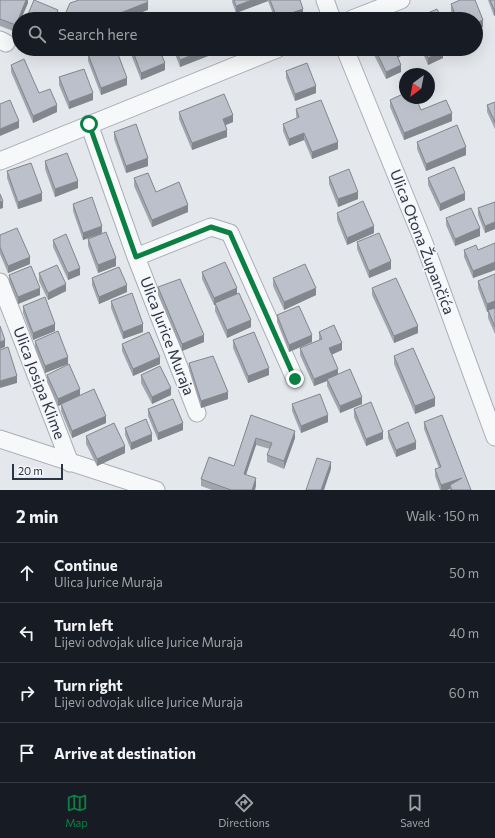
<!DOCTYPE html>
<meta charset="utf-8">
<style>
body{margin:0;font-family:Commissioner,sans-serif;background:#20242c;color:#f1f3f6}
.compass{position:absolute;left:399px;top:68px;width:36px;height:36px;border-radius:50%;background:#171b24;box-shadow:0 4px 16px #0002;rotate:212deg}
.scale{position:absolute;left:12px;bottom:10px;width:51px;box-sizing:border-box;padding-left:4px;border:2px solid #2b3445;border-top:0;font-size:11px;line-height:14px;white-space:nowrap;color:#2b3445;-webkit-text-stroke:3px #f4f6f9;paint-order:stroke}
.stop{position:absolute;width:12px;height:12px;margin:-9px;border:3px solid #0b8043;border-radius:50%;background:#fff}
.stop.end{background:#0b8043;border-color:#fff;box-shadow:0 1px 4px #0008}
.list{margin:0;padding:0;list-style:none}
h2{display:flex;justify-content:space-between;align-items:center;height:52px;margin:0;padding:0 16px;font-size:17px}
h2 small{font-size:13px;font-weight:400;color:#9ea1a6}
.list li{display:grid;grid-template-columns:26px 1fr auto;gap:12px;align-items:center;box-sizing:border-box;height:60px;padding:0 16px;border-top:1px solid #363941}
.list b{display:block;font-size:15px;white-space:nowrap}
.list p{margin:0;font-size:13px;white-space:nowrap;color:#9ea1a6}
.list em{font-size:13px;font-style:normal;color:#9ea1a6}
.icon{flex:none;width:22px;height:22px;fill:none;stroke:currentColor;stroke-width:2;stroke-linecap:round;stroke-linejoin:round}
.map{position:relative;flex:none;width:495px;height:490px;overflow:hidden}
.search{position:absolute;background:#171b24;box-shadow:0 4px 16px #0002;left:12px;right:12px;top:12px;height:44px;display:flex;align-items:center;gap:10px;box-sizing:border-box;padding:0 14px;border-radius:22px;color:#9ea1a6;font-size:15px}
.sheet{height:292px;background:#171b24}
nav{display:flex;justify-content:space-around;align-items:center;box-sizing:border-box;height:56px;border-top:1px solid #363941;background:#171b24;font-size:11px;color:#9ea1a6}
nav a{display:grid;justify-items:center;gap:2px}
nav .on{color:#0b8043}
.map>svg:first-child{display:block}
</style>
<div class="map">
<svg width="495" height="490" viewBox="0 0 495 490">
<rect width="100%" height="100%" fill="#e4e7ec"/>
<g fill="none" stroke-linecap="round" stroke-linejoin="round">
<g stroke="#a9aeb7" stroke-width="19">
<path id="minor" d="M325 0 332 19
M352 19 401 0
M0 40 6 43
M345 49 424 243 495 437
M89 124 136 257 197 413
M0 161 277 49
M136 257 211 227 230 233 295 379
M0 282 70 463
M0 439 156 490"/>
</g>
<use href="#minor" stroke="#f7f8fa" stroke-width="17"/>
</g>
<path fill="#a1a5ae" d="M0 0H28V3L21 19H19V25L16 32 0 26Z
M232 0H300L303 16 295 19H275L268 1 236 13 232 2Z
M460 0H475L483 20V27L476 30V19H454L451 11V4Z
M488 0H495V15L494 16Z
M70 49H90V50L74 55Z
M129 49H159L165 70 141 80Z
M173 49H208V56L180 67Z
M371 49H407V53L398 57 401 72 386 79Z
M421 49H443H442L443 58 428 65Z
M88 54 127 85 101 95 88 61Z
M11 65 39 93 57 112 33 123 11 72Z
M286 71 316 93 295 101 286 78Z
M59 77 93 100 69 109 59 85Z
M390 100 421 110 452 121 404 140 390 107Z
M495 102V129L487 112V105Z
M296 109 338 149 312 159 304 140 289 146 283 131V124L297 118 296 116Z
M179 112 233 122 226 125 227 137 192 150 179 119Z
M114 132 148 166 126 173 114 139Z
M417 142 466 155 426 171 417 149Z
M45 161 78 188 55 197 45 169Z
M7 171 42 201 18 209 7 178Z
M329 177 358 199 338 207 329 184Z
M134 178 156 192 188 212 152 227 134 186Z
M428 178 465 200 440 211 428 185Z
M495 202V229L485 233 478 215V208Z
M73 204 102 233 116 266 98 273 88 246V239L97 235 83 240 73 211Z
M337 213 374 233 347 245 337 220Z
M446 218 480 236 455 246 446 225Z
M0 235 30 264 8 273 0 254Z
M53 240 80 275 68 280 53 247Z
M357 242 391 269 369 278 357 249Z
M495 243V270L473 278 464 257V250H478Z
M202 272 237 293 251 327 227 338 215 311V305H214L202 279Z
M39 273 66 291 48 300 39 281Z
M495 274V334L488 318V311L487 312 478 288V281Z
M9 275 40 295 18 304 9 282Z
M92 278 127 292 99 304 92 285Z
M273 278 316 295 284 310 273 286Z
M158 287 204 342 182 351 158 295Z
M372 288 418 333 394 343 372 295Z
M111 301 143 332 123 339 111 308Z
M23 306 55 331 33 340 23 313Z
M277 315 312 342 289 352 277 322Z
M319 332 342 350 332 354 338 374 362 404 340 413 327 386V381L314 386 300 355V348L319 340Z
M233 340 269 375 248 383 233 348Z
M35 341 68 364 45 373 35 348Z
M122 344 160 364 133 376 122 351Z
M394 356 435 406 415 414 394 364Z
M189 363 228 399 201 408 189 370Z
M47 375 80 396 106 423 72 438 61 411V405L58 406 47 382Z
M141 375 171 395 152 404 141 383Z
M292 404 328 422 301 433 292 411Z
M148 409 183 430 158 440 148 416Z
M354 409 383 439 366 446 354 417Z
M251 415 295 438 284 469 267 462V455L270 449 256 445 246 474 256 485 255 490H212L201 486V479L234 466Z
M424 422 471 490H450V489L447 490H440L435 476V469L439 468 424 429Z
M125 428 152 441 131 450 125 435Z
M388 431 416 449 396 457 388 438Z
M86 436 125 453 97 466 86 444Z"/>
<path fill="#83868d" d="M26 0H28V3L21 19H19V25L16 32V25Z
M252 0H268V1L236 13V6Z
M148 2V10L124 19H105Z
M495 8V15L494 16V9Z
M303 9V16L295 19H277V18Z
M58 10V19H55Z
M483 20V27L476 30V23Z
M74 49H90V50L74 55Z
M207 49H208V56L180 67V60Z
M400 49H407V53L395 59V51Z
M443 51V58L428 65V58Z
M165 63V70L141 80V73Z
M401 65V72L386 79V72Z
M127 78V85L101 95V88Z
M316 86V93L295 101V94Z
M93 93V100L69 109V102Z
M57 105V112L33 123V116Z
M452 113V121L404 140V133Z
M233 115V122L223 126V119Z
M19 121V128L0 136V129Z
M227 130V137L192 150V143Z
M304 133V140L289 146V139Z
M338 142V149L312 159V152Z
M466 147V155L426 171V164Z
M148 158V166L126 173V166Z
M78 181V188L55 197V189Z
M358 192V199L338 207V199Z
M42 193V201L18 209V202Z
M465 193V200L440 211V204Z
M3 201V208L0 209V202Z
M188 205V212L152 227V220Z
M495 222V229L485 233V226Z
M102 226V233L83 240V233Z
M374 226V233L347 245V238Z
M480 228V236L455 246V239Z
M30 257V264L8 273V266Z
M116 258V266L98 273V265Z
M391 261V269L369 278V271Z
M495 262V270L473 278V271Z
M80 268V275L68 280V273Z
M66 284V291L48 300V293Z
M127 285V292L99 304V297Z
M40 288V295L18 304V297Z
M237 288V295L215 303V305H214V298Z
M316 288V295L284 310V302Z
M495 301V308L487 312V304Z
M251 320V327L227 338V330Z
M55 324V331L33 340V333Z
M143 324V332L123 339V332Z
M418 326V333L394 343V336Z
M204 335V342L182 351V344Z
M312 335V342L289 352V345Z
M5 340V347L0 349V342Z
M342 343V350L329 356V348Z
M68 357V364L45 373V366Z
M160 357V364L133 376V369Z
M269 368V375L248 383V376Z
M338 369V376L327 379V381L314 386V379Z
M17 376V383L0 388V381Z
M171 388V395L152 404V397Z
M80 389V396L58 406V399Z
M228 392V399L201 408V401Z
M362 397V404L340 413V406Z
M435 398V406L415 414V406Z
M328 415V422L301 433V426Z
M106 416V423L72 438V431Z
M183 423V430L158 440V433Z
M295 431V438L284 469V461Z
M383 432V439L366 446V439Z
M152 434V441L131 450V443Z
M256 438V445L244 481V474Z
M416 442V449L396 457V450Z
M125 446V453L97 466V459Z
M331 462V469L324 490H321Z
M256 478V485L255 490H252Z
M462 478 450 485V489L447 490H441V485Z"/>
<path fill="#bbc0ca" stroke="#83868d" d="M0 0H26L16 25 0 19Z
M34 0 58 10 55 19H26Z
M79 0H147L148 2 105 19H63L70 3Z
M234 0H252L236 6Z
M270 0H300L303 9 277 18Z
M460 0H475L483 20 476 23V19H457L451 4Z
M490 0H495V8L494 9Z
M437 9 442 19H414Z
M132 15 133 19H122Z
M100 49H116L127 78 101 88 88 54Z
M132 49H159L165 63 141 73Z
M176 49H207L180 60Z
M375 49H400L395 51 401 65 386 72Z
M424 49H442L443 51 428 58Z
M24 59 39 93 50 89 57 105 33 116 11 65Z
M307 63 316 86 295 94 286 71Z
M84 69 93 93 69 102 59 77Z
M405 93V98H416L421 110 446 100 452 113 404 133 390 100Z
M224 94 233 115 223 119 227 130 192 143 179 112Z
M10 100 19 121 0 129V104Z
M321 100 338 142 312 152 304 133 289 139 283 124 299 117 296 109Z
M495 102V122L487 105Z
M136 124 148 158 126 166 114 132Z
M457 125 466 147 426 164 417 142Z
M67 153 78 181 55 189 45 161Z
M31 163 42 193 18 202 7 171Z
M454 167 465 193 440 204 428 178Z
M349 169 358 192 338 199 329 177Z
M148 173 156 192 179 182 188 205 152 220 134 178Z
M0 194 3 201 0 202Z
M92 197 102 226 83 233 73 204Z
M363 201 374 226 347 238 337 213Z
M495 202V222L485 226 478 208Z
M471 208 480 228 455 239 446 218Z
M17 228 30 257 8 266 0 247V235Z
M106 232 116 258 98 265 88 239Z
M379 233 391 261 369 271 357 242Z
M66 234 80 268 68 273 53 240Z
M495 243V262L473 271 464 250 476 245 478 250Z
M225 262 237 288 214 298 202 272Z
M305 264 316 288 284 302 273 278Z
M57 265 66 284 48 293 39 273Z
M31 266 40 288 18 297 9 275Z
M119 267 127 285 99 297 92 278Z
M495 274V301L487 304 478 281Z
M396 278 418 326 394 336 372 288Z
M180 279 204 335 182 344 158 287Z
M132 293 143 324 123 332 111 301Z
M239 293 251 320 227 330 215 303Z
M45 297 55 324 33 333 23 306Z
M299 306 312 335 289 345 277 315Z
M495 308V327L488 310Z
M334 325 342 343 329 348 338 369 314 379 300 348 322 339 319 332Z
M0 326 5 340 0 342Z
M58 331 68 357 45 366 35 341Z
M149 332 160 357 133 369 122 344Z
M254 332 269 368 248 376 233 340Z
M8 347 17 376 0 381V350Z
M413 348 435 398 415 406 394 356Z
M213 356 228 392 201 401 189 363Z
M69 364 80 389 58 399 47 375Z
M160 366 171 388 152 397 141 375Z
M350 369 362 397 340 406 327 379Z
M94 389 106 416 72 431 61 404Z
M320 394 328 415 301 426 292 404Z
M173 399 183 423 158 433 148 409Z
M371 402 383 432 366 439 354 409Z
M251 415 295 431 284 461 267 455 272 443 256 438 244 474 256 478 252 490H231L201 479 209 457 234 466Z
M442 415 471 490H452L450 485 462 478 441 485 435 469 441 467 424 422Z
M146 419 152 434 131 443 125 428Z
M408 422 416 442 396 450 388 431Z
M114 423 125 446 97 459 86 436Z
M317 458 331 462 321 490H306Z"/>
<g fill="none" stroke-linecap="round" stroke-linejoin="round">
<path stroke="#0b8043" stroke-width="5" d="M89 124 136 257 211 227 230 233 295 379"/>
</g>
<g text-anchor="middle" stroke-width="3" stroke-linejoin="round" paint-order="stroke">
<g font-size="15" fill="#2b3445" stroke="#f4f6f9">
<text transform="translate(422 242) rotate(69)" y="5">Ulica Otona Župančića</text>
<text transform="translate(167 336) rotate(69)" y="5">Ulica Jurice Muraja</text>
<text transform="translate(39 383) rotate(69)" y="5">Ulica Josipa Klime</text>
</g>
</g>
</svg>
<svg class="compass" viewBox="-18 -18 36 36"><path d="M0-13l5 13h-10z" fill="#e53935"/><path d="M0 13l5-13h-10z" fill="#9ea1a6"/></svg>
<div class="scale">20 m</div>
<div class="stop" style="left:89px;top:124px"></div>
<div class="stop end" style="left:295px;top:379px"></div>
<div class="search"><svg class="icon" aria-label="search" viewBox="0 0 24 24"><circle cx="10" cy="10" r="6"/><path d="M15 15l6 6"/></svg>Search here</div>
</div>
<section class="sheet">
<h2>2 min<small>Walk · 150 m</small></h2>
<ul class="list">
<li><svg class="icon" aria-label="ahead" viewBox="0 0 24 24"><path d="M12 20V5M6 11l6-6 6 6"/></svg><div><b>Continue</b><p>Ulica Jurice Muraja</p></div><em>50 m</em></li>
<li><svg class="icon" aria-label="left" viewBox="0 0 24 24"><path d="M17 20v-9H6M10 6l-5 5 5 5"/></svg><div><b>Turn left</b><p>Lijevi odvojak ulice Jurice Muraja</p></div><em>40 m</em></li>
<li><svg class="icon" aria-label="right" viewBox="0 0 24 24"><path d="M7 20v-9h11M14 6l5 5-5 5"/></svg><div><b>Turn right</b><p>Lijevi odvojak ulice Jurice Muraja</p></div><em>60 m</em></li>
<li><svg class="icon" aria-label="arrive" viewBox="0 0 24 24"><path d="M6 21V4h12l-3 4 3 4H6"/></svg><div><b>Arrive at destination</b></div></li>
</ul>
</section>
<nav>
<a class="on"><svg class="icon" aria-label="map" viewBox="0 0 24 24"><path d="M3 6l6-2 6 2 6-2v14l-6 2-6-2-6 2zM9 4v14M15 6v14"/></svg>Map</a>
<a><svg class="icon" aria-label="directions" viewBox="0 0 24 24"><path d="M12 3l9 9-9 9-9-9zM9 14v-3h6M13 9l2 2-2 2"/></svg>Directions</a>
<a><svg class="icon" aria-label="saved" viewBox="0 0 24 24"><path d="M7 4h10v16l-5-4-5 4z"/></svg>Saved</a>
</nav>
